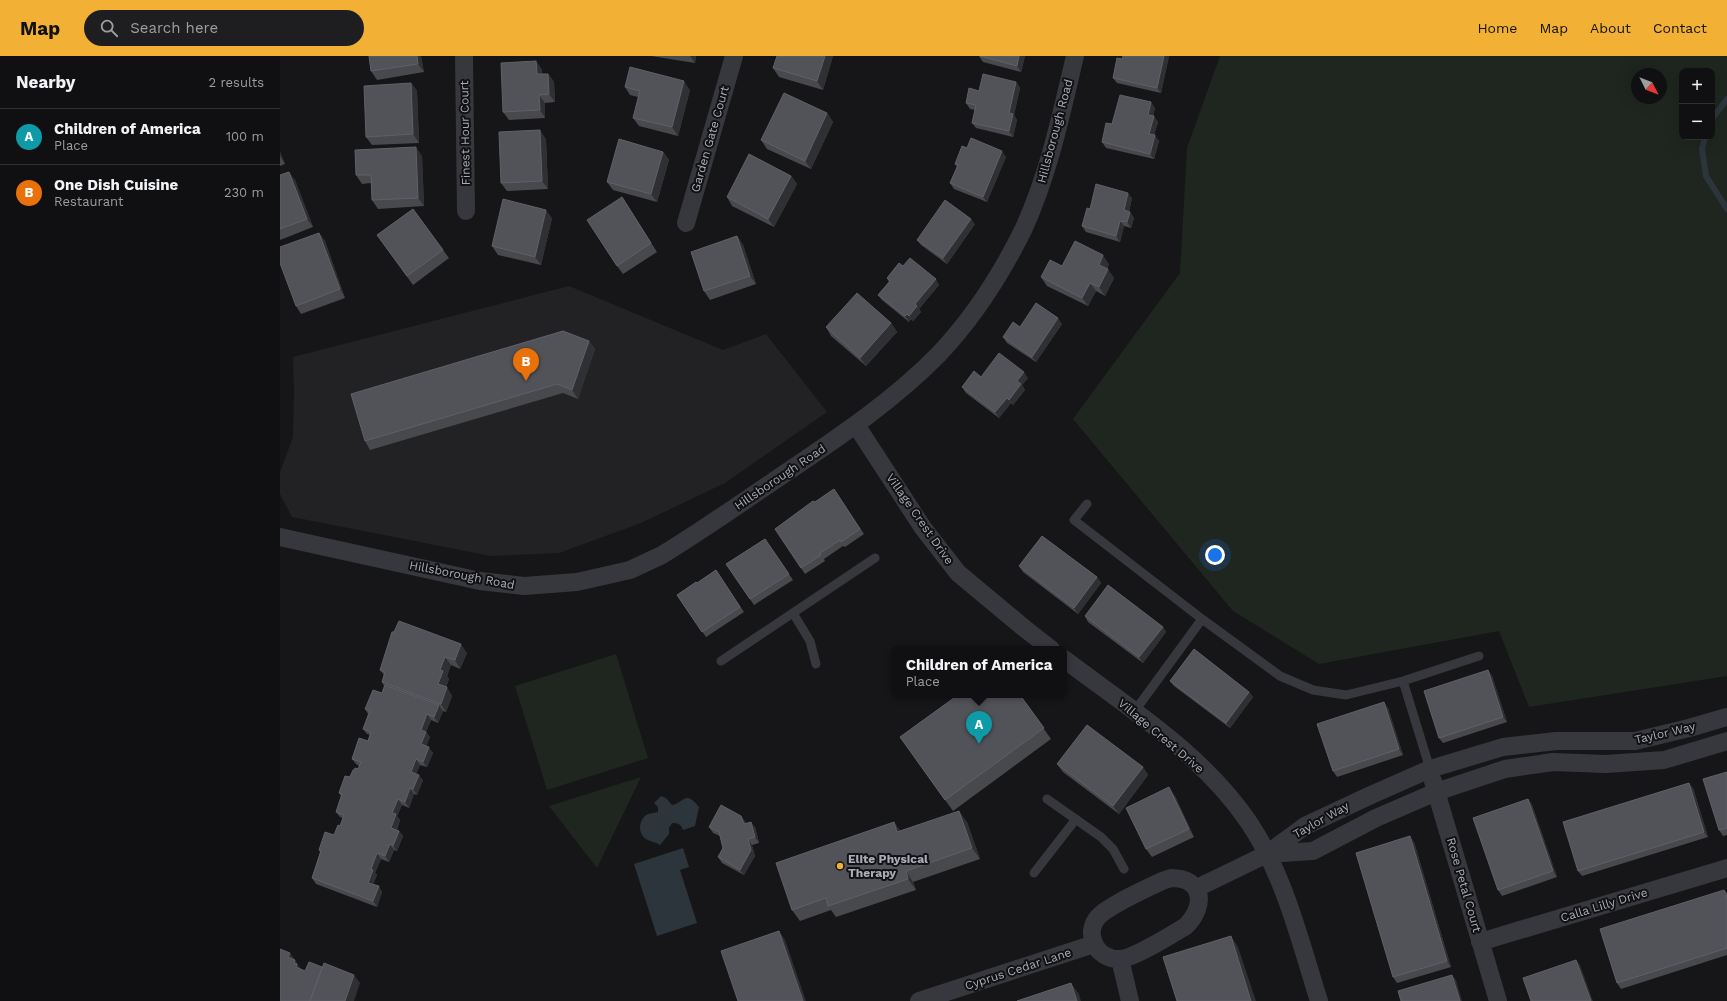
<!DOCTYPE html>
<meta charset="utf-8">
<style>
body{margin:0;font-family:"Work Sans",sans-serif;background:#1e1e20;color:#f1f3f6}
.controls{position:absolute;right:12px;top:12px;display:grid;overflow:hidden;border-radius:8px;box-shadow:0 4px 16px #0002}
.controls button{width:36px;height:36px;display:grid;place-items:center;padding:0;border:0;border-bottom:1px solid #303032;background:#101012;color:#f1f3f6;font:20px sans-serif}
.compass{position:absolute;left:1351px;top:12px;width:36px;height:36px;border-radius:50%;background:#101012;box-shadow:0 4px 16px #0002;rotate:132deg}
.you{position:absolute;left:935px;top:499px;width:14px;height:14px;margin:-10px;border:3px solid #fff;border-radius:50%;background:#1a73e8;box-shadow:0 0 0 6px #1a73e833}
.badge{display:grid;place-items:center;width:26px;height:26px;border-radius:50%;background:#f2b134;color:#fff;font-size:13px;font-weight:700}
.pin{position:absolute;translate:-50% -33px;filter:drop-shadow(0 1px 2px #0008)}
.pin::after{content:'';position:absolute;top:21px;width:14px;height:12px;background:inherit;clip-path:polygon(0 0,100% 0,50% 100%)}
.popup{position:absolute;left:611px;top:590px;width:176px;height:52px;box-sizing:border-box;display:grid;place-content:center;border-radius:8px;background:#101012;filter:drop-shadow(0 1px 3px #0005);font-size:13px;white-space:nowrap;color:#9c9d9f}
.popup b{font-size:15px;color:#f1f3f6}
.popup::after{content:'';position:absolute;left:50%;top:100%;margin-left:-8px;border:8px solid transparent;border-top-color:#101012}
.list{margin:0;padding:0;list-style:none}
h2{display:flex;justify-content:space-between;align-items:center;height:52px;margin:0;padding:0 16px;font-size:17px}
h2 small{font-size:13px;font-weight:400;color:#9c9d9f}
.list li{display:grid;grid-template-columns:26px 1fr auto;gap:12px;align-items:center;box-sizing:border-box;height:56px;padding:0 16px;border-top:1px solid #303032}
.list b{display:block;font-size:15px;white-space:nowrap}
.list p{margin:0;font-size:13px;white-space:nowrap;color:#9c9d9f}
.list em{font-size:13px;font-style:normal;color:#9c9d9f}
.icon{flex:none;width:22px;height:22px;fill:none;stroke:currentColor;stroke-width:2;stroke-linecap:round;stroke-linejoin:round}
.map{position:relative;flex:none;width:1447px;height:945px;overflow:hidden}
header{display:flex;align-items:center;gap:24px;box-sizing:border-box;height:56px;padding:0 20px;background:#f2b134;color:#111}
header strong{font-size:19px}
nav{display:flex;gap:22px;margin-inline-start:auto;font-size:14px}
.search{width:280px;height:36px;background:#1e1e20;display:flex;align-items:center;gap:10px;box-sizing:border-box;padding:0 14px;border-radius:22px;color:#9c9d9f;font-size:15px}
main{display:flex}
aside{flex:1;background:#101012}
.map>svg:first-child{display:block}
</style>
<header>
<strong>Map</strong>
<div class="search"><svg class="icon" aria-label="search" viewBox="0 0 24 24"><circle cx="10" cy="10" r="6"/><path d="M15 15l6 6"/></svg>Search here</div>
<nav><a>Home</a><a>Map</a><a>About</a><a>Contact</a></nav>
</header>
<main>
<aside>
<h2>Nearby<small>2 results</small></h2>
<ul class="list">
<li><span class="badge" style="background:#0f9aa8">A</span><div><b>Children of America</b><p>Place</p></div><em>100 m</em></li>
<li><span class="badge" style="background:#e8710a">B</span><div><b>One Dish Cuisine</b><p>Restaurant</p></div><em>230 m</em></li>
</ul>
</aside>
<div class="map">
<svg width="1447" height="945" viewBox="0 0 1447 945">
<rect width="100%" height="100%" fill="#161618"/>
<path fill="#222225" d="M289 230 443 294 486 278 547 356 445 427 361 467 279 497 211 500 12 461 0 438V416L13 381 14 335 13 301Z"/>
<path fill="#1e261f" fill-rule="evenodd" d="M940 0H1447V620L1249 651 1219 575 1039 608 953 555 793 363 900 217 907 92ZM1402 15H1432V81H1402ZM1357 18H1381V42H1357Z
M336 598 368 702 267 734 235 630Z
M361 721 317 812 269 750Z"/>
<path fill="#2c353c" d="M381 740 386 742 392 749C404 747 405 733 419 751L415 770 403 774C401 768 398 767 392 767L389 772V778L380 789C376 786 372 786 368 784 357 779 358 763 368 758 371 757 375 757 378 756V751L374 747Z
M403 792 409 811 400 814 417 867 377 880 354 808Z"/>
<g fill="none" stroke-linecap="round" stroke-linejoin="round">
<path stroke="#2c353c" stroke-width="6" d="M1432 63 1447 43
M1425 81 1422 93 1426 120 1447 153"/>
<path stroke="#37383d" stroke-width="9" d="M807 448 794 464 922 563 1000 620 1033 634 1066 639 1123 625 1199 600
M513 557 530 585 536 608
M441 605 595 502
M1123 625 1150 713
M854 656 922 563
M767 743 821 781 833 793 844 813
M754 817 796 763"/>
<path stroke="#37383d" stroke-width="18" d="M184 0 186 155
M406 167 454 0
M576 369 643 472 678 517 744 572 771 593
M0 481 200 525 244 530 297 526 350 514 382 499C426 472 467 443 510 414 562 379 615 343 659 298 694 261 722 217 744 172 769 117 781 59 795 0
M784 603C849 652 924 699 970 768 1005 821 1020 885 1039 945
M1153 725 1218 945
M987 798 1033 795 1096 762 1156 736 1225 713 1273 706 1326 708 1384 704 1447 685
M891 822C924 822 926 850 906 870 891 879 856 901 841 903 829 904 818 897 814 887 810 878 812 868 818 861 829 849 866 833 882 825Z
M917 832 987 798 1025 770 1091 739 1150 713 1223 691 1276 685H1355L1409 672 1447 661
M1200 886 1447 812
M840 903 850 945
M639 945 814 888"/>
</g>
<path fill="#47494d" d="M89 0H141L144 16 97 24 91 15Z
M371 0H416L415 7Z
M553 0 543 34 499 21 493 12Z
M699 0H745L741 16 703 6Z
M889 0 881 37 837 27 833 22Z
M256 5 262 14V18H268L274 26 275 46 265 47V62L229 64 223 56Z
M736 26 740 32 734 59 737 64 733 81 696 72 692 67 695 54 690 53 686 47 699 35Z
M131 27 137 35 139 87 92 89 86 81Z
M345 31 410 34 398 80 359 70 353 62 358 41 350 39Z
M875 52 873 60 878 66 874 79 879 85 874 103 826 92 822 86 832 68Z
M547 57 553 66 531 113 487 93 481 84Z
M266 83 268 133 227 135 221 127Z
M687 92 726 101 707 146 674 133 670 127 677 111 675 108Z
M0 96 5 108 0 110Z
M383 96 389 104 377 146 333 134 327 126Z
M142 100 144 150 98 153 92 144 91 127 82 128 76 119Z
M0 119 15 124 33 171 0 184Z
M511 120 517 128 494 171 452 150 447 141Z
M342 141 377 196 343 218 337 210Z
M852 142 849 156H850L854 162 851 172 844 170 840 186 806 176 802 170 810 153Z
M133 153 169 202 133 229 97 179Z
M272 162 261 209 218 199 212 190Z
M695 168 667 208 641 189 637 184Z
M39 177 45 185 65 242 21 258 16 250Z
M457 180 463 189 476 228 430 244 424 235Z
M829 208 827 213 834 222 825 240 816 235 808 250 767 230 761 221 782 210Z
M623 210 659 229 639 253 641 256 633 265 631 263 629 266 602 244 598 239 609 226 607 222Z
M611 267 617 276 586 310 551 280 546 271Z
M782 268 756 306 727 287 723 281 740 271Z
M309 285 315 293 298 343 283 337 90 394 85 385Z
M701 321 748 322 742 329 745 334 733 349 731 347 719 362 686 337 682 331Z
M554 433 584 478 565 491 563 490 544 503 545 505 525 518 495 473Z
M485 483 513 524 474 549 446 508Z
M739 510 817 521 821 527 798 558 743 516Z
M436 514 464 556 426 581 397 539 417 527Z
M805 560 883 571 886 576 863 607 808 566Z
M187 597 180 613 171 609 167 620 169 623 166 631 172 640 166 656 163 655 158 667 151 664 146 676 150 681 146 690 153 697 147 711 140 709 136 718 143 724 137 739 134 738 129 752 122 749 117 760 120 764 117 774 119 775 123 780 117 795 114 794 109 806 101 803 95 817 97 819 93 828 102 836 97 851 36 828 32 822 40 796 39 794 54 779 60 770 63 762 60 761 56 756 61 740 59 737 74 714 78 713 79 710 76 708 72 703 88 685 90 679 87 678 83 673 88 658 85 653 102 637 104 630 102 626 104 619 100 614Z
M1208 614 1212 620 1227 666 1163 687 1159 682Z
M890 625 969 636 973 641 950 672 894 630Z
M740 639 771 683 673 755 620 681Z
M1108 652 1123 699 1057 721 1053 715Z
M777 708 863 711 868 719 839 758 783 716Z
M1447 716V779L1443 780 1439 774Z
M1413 732 1428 781 1302 820 1298 815Z
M895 740 914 781 872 801 866 793Z
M1248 743 1252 749 1277 821 1222 840 1218 834Z
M461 760 466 767 475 771 479 787 472 789 475 800 464 819 442 807 438 801 443 792 440 780 433 777 429 771Z
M614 766 620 775 687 766 700 803 633 826 636 834 556 861 551 854 520 865 512 854Z
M1134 786 1171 911 1117 927 1113 921Z
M1444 834 1447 837V899L1341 933 1337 927Z"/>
<path fill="#2f3033" d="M137 0H141L144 16 138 8Z
M410 0H416L415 7Z
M545 0H553L543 34 537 25Z
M739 0H745L741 16 737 10Z
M884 0H889L881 37 877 32Z
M256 5 262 14 263 27 257 18Z
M268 18 274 26 275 46 269 38Z
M404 25 410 34 398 80 392 71Z
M736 26 740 32 734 59 737 64 733 81 729 75V57Z
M131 27 137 35 139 87 133 78Z
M259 39 265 47V62L260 54Z
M871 46 875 52 872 65 868 59Z
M547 57 553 66 531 113 525 105Z
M874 60 878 66 873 83 869 78Z
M260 74 266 83 268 133 262 125Z
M875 79 879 85 874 103 870 98Z
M136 91 142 100 144 150 138 142Z
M722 95 726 101 707 146 703 141Z
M0 96 5 108 0 100Z
M383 96 389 104 377 146 371 138Z
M9 116 15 124 33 171 27 163Z
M511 120 517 128 494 171 488 163Z
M848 137 852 142 848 160 844 154Z
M342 141 348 150 377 196 371 187Z
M266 154 272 162 261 209 255 201Z
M850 156 854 162 851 172 847 166Z
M691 163 695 168 667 208 663 202Z
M840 165 844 170 840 186 836 180Z
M39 177 45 185 65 242 60 233Z
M457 180 463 189 476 228 470 220Z
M823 199 829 208 825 217 819 209Z
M828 213 834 222 825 240 819 231Z
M656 223 659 229 639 253 641 256 633 265 629 260 635 248Z
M810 227 816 235 808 250 802 242Z
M627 258 631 263 629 266 625 260Z
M778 262 782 268 756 306 752 301Z
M611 267 617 276 586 310 580 302Z
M309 285 315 293 298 343 292 334Z
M744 316 748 322 742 329 745 334 733 349 729 344 737 325Z
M727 342 731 347 719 362 715 356Z
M817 521 821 527 798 558 794 552Z
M883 571 886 576 863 607 859 601Z
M181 588 187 597 180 613 175 604Z
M165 601 171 609 167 620 169 623 164 637 158 628 160 614Z
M1208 614 1212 620 1227 666 1223 661Z
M167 631 172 640 166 656 161 648Z
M969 636 973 641 950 672 946 667Z
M1104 646 1108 652 1123 699 1119 693Z
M159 649 163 655 158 667 154 661Z
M147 658 151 664 146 676 150 681 145 694 141 688V674Z
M149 691 153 697 147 711 143 706Z
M136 703 140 709 135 721 131 716Z
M863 711 868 719 839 758 833 750Z
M139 719 143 724 137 739 133 733Z
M1409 727 1413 732 1428 781 1424 776Z
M889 731 895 740 914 781 909 773Z
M130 732 134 738 129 752 125 746Z
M118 743 122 749 117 760 120 764 115 778 111 772 112 757Z
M1248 743 1252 749 1277 821 1273 815Z
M679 755 687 766 700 803 692 792Z
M461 760 465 766 467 773 464 768Z
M471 766 475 771 479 787 475 781Z
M614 766 622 777 617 776Z
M119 775 123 780 117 795 113 790Z
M1130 780 1134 786 1171 911 1167 905Z
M468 783 472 789 475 800 464 819 460 814Z
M110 788 114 794 109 806 105 800Z
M97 797 101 803 95 817 97 819 92 832 88 827 91 813Z
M626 815 633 826 636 834 628 823Z
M99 830 102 836 97 851 93 845Z
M499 875 505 884 526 945H523Z
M951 880 958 891 976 945H971Z
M10 897 14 902 12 907 8 901Z
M15 904 21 913 16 911 14 907Z
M1296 904 1300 909 1313 945H1311Z
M74 919 80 927 74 945H65Z
M1172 919 1176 924 1182 945H1180Z
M791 927 799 938 801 945H797Z"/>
<path fill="#525359" stroke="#5f6168" d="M89 0H137L138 8 91 15Z
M497 0H545L537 25 493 12Z
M700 0H739L737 10Z
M843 0H884L877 32 833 22 837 2 842 3Z
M256 5 257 18H268L269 38 259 39 260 54 223 56 221 7Z
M350 11 404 25 392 71 353 62 360 35 345 31Z
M703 18 736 26 729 57 733 58 729 75 692 67 696 49 686 47 689 32 699 35Z
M131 27 133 78 86 81 84 30Z
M504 37 547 57 525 105 481 84Z
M840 39 871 46 868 59 874 60 869 78 875 79 870 98 822 86 826 67 832 68Z
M260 74 262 125 221 127 219 76Z
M691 82 722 95 703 141 670 127 678 109 675 108 682 90 687 92Z
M339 83 383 96 371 138 327 126Z
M136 91 138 142 92 144 91 119H76L75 94Z
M469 98 511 120 488 163 447 141Z
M9 116 27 163 0 173V119Z
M816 128 848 137 844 154 850 156 847 166 840 165 836 180 802 170 807 152 810 153Z
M342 141 371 187 337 210 307 164Z
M223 143 266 154 255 201 212 190Z
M665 144 691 163 663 202 637 184Z
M133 153 163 194 127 220 97 179Z
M39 177 60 233 16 250 0 207V191Z
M457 180 470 220 424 235 411 196Z
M795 185 823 199 819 209 828 213 819 231 810 227 802 242 761 221 770 204 782 210Z
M630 202 656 223 635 248 637 250 629 260 627 258 625 260 598 239 610 225 607 222 619 207 623 210Z
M577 237 611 267 580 302 546 271Z
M756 247 778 262 752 301 723 281 733 266 740 271Z
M283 275 309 285 292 334 277 328 85 385 71 338Z
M719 297 744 316 737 325 741 328 729 344 727 342 715 356 682 331 694 315 701 321Z
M554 433 580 473 561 486 560 484 540 497 541 499 521 512 495 473 533 445 535 446Z
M762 480 817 521 794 552 739 510Z
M485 483 509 518 470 543 446 508Z
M436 514 460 551 422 576 397 539 416 526 417 527Z
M828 529 883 571 859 601 805 560Z
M119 565 181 588 175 604 165 601 160 614 163 615 158 628 167 631 161 648 102 626 105 616 100 614 112 576H114Z
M914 593 969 636 946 667 890 625Z
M1208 614 1223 661 1159 682 1144 635Z
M105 629 159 649 154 661 147 658 141 674 146 676 141 688 149 691 143 706 136 703 131 716 139 719 133 733 130 732 125 746 118 743 112 757 116 758 111 772 119 775 113 790 110 788 105 800 97 797 91 813 93 814 88 827 99 830 93 845 32 822 41 795 39 794 45 776 54 779 58 769 60 770 64 759 56 756 62 738 59 737 65 720 70 721 73 714H74L75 712 78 713 81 706 72 703 79 682 88 685 91 676 83 673 90 655 85 653 93 634 102 637Z
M678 639H740L764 672 665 744 620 681Z
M1104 646 1119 693 1053 715 1037 668Z
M807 669 863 711 833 750 777 708Z
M1447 716V772L1439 774 1423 723Z
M1409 727 1424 776 1298 815 1283 766Z
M889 731 909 773 866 793 846 752Z
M1248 743 1273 815 1218 834 1193 762Z
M441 749 461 760 464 768 471 766 475 781 468 783 471 794 460 814 438 801 443 792 439 776 429 771Z
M679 755 692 792 626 815 628 823 548 850 546 842 512 854 496 807 614 766 617 776Z
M1130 780 1167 905 1113 921 1076 797Z
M1444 834 1447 842V892L1337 927 1320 873Z
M499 875 523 945H458L441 895Z
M951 880 971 945H897L883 901Z
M0 893 10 897 8 901 15 904 14 907 17 908 16 911 25 915 29 906 42 911 30 945H0Z
M1296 904 1311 945H1251L1243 922Z
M44 907 74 919 65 945H30Z
M1172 919 1180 945H1121L1118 935Z
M791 927 797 945H737Z"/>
<circle fill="#f2b134" stroke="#111113" stroke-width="1.5" cx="560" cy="810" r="4"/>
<g text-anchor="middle" stroke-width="4" stroke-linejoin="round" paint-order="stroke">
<g font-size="12" fill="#a8adb8" stroke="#111113">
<text transform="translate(775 75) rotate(-75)" y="4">Hillsborough Road</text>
<text transform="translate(185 77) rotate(-91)" y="4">Finest Hour Court</text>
<text transform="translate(430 83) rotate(-74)" y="4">Garden Gate Court</text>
<text transform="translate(500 421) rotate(-34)" y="4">Hillsborough Road</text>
<text transform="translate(640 463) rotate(55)" y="4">Village Crest Drive</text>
<text transform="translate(182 519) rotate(11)" y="4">Hillsborough Road</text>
<text transform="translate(1385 677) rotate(-13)" y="4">Taylor Way</text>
<text transform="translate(881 680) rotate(40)" y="4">Village Crest Drive</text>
<text transform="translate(1041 764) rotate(-29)" y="4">Taylor Way</text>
<text transform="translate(1184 829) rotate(74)" y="4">Rose Petal Court</text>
<text transform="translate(1324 849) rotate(-17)" y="4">Calla Lilly Drive</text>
<text transform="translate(738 913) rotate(-18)" y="4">Cyprus Cedar Lane</text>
</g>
<g font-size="12" font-weight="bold" fill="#a8adb8" stroke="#111113" text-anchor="start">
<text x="568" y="807">Elite Physical<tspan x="568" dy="14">Therapy</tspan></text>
</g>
</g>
</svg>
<div class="controls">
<button>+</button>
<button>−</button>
</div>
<svg class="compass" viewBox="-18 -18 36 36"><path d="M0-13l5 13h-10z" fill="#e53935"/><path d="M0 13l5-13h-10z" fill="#9c9d9f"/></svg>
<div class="you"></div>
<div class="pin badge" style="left:699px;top:688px;background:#0f9aa8">A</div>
<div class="popup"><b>Children of America</b>Place</div>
<div class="pin badge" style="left:246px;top:325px;background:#e8710a">B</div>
</div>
</main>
